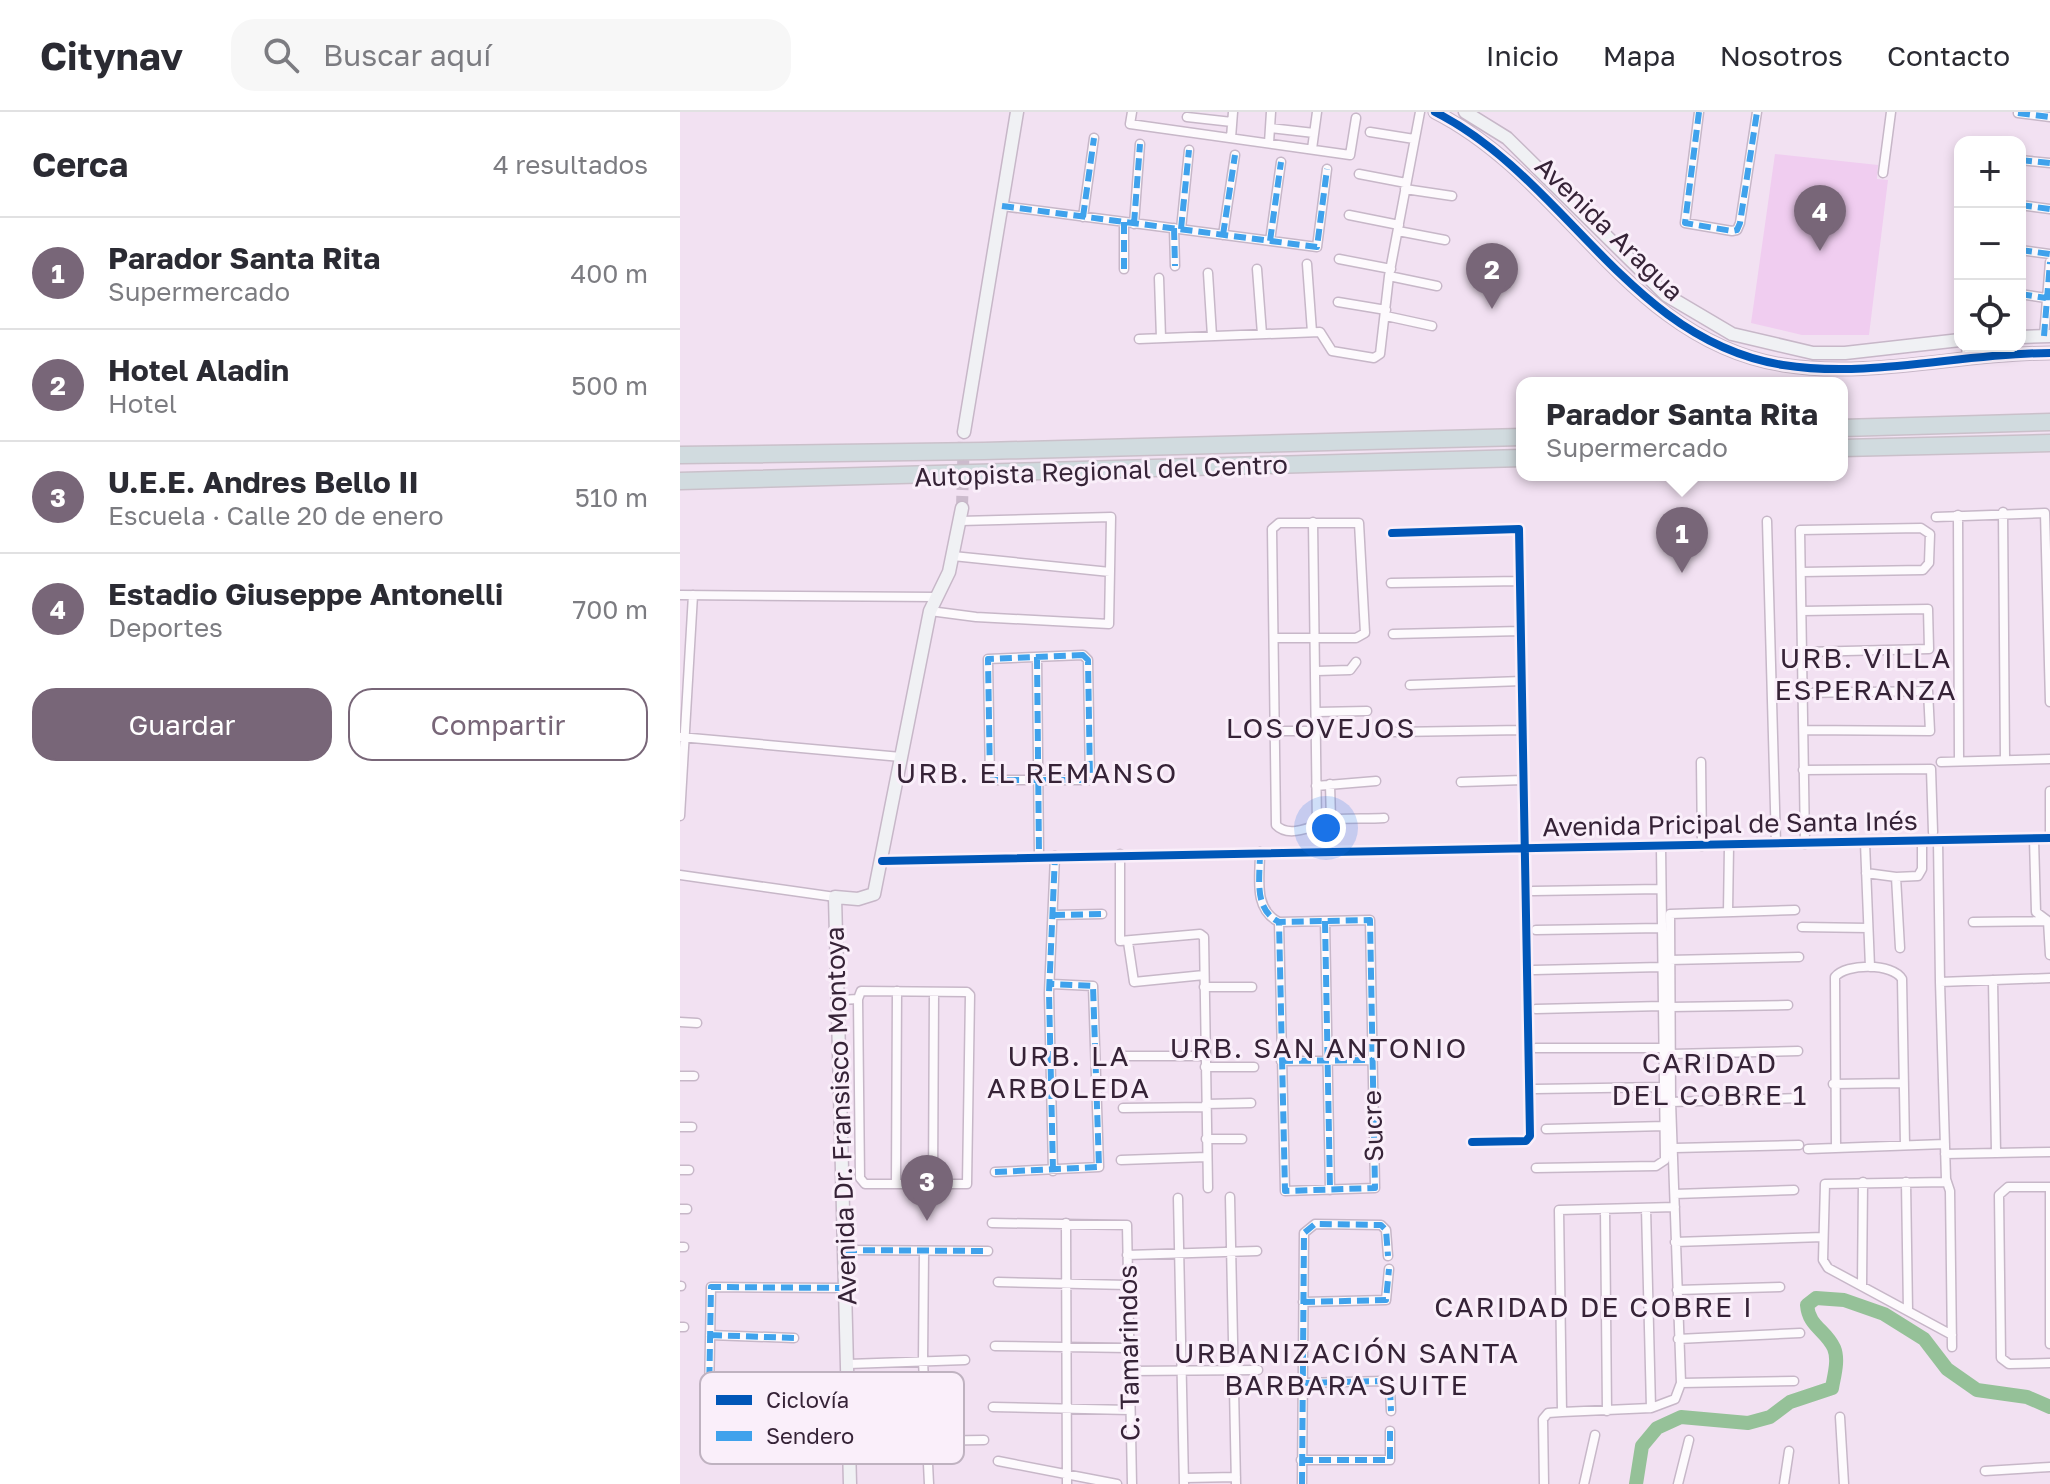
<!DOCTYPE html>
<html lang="es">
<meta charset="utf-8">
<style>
body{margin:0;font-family:"Golos Text",sans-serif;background:#f7f7f7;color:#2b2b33}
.controls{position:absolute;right:24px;top:24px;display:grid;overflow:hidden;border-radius:16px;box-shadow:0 4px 12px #0003}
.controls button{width:72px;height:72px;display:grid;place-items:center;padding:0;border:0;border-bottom:2px solid #e1e1e2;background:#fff;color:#2b2b33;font:40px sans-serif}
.you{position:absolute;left:646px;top:716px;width:28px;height:28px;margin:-20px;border:6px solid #fff;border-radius:50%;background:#1a73e8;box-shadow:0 0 0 12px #1a73e833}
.badge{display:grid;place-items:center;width:52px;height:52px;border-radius:50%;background:#786678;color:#fff;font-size:26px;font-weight:700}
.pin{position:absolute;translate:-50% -66px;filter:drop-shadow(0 2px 4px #0008)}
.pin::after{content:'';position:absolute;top:42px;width:28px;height:24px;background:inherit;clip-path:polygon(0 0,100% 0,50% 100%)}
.popup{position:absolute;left:836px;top:265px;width:332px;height:104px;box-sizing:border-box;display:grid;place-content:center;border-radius:16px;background:#fff;filter:drop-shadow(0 2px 6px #0005);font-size:26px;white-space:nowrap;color:#7c7c81}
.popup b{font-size:30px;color:#2b2b33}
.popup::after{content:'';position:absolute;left:50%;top:100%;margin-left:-16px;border:16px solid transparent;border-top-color:#fff}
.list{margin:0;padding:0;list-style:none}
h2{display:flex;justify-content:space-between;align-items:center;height:104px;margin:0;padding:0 32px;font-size:34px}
h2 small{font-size:26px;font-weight:400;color:#7c7c81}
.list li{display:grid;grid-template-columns:52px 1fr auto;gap:24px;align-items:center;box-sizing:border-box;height:112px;padding:0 32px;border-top:2px solid #e1e1e2}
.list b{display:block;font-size:30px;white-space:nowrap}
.list p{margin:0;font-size:26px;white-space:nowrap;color:#7c7c81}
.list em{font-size:26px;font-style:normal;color:#7c7c81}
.actions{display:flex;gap:16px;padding:24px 32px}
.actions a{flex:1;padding:18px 0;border:2px solid #786678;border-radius:24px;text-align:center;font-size:28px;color:#786678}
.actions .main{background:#786678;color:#fff}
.icon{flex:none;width:44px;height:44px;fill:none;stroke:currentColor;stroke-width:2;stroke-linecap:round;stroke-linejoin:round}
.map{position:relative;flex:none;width:1370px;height:1372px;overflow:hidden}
header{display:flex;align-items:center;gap:48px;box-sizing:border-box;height:112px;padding:0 40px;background:#fff;border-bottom:2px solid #e1e1e2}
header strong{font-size:38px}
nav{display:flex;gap:44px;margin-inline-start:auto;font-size:28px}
.search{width:560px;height:72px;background:#f7f7f7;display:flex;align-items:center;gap:20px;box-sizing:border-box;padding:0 28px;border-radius:24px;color:#7c7c81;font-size:30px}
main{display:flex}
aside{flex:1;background:#fff}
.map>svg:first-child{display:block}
</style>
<header>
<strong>Citynav</strong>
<div class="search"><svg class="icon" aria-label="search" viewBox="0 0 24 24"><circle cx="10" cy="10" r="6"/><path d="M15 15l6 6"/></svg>Buscar aquí</div>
<nav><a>Inicio</a><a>Mapa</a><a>Nosotros</a><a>Contacto</a></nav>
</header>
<main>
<aside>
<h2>Cerca<small>4 resultados</small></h2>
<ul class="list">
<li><span class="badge">1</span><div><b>Parador Santa Rita</b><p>Supermercado</p></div><em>400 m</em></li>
<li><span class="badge">2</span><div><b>Hotel Aladin</b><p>Hotel</p></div><em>500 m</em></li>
<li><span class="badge">3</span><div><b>U.E.E. Andres Bello II</b><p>Escuela · Calle 20 de enero</p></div><em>510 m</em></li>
<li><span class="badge">4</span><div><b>Estadio Giuseppe Antonelli</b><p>Deportes</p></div><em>700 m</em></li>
</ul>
<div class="actions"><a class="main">Guardar</a><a>Compartir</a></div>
</aside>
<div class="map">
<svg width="1370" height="1372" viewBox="0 0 1370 1372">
<rect width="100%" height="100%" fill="#f2e1f2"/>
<path fill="#f0cdf0" d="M1095 42 1198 53 1197 67 1208 68 1189 223H1122L1071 211Z"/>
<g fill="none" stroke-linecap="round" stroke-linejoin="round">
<path stroke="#95c198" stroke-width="14" d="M956 1372 962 1334 977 1316 1001 1305 1068 1311 1090 1305 1110 1290 1152 1276C1154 1264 1159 1248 1154 1236 1145 1217 1129 1215 1127 1193L1136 1186 1164 1188 1204 1202 1244 1227 1267 1257 1297 1278 1347 1285 1370 1295"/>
<path stroke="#ccbbcd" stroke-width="12" stroke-dasharray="12 6" stroke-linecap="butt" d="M282 396 284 320"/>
<g stroke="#c7b7c8" stroke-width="11">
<path id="street" d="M452 0 450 12 670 43 676 6
M1019 0 1005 111 1052 119 1057 118 1060 111 1077 0
M1338 1 1370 5
M507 5 552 10
M590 16 634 21
M690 20 734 27
M551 26 553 0
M589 31 591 0
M632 37 637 0
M1340 48 1370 51
M1203 61 1211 0
M679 62 726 71
M725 77 772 84
M1340 93 1370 97
M322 94 637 135 647 57
M669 103 719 113
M403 105 414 26
M444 110V157
M454 112 460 32
M494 116 495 154
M501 117 509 38
M718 119 765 128
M543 123 555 43
M590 129 601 50
M1340 138 1370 142
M659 147 711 157
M627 152 632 220
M577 157 582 222
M528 161 532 224
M709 164 757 174
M479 166 481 226
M1340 182 1366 186
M658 190 706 198
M706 204 752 214
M1364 224 1370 150
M459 227 640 220 652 239 694 246 700 242 709 164 740 0
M1286 234 1287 246
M1323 400 1325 648
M1278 403 1279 649
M1256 405 1365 401 1370 590
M1087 409 1096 732
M633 410 637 715
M712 421 839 417 850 1024 846 1029 792 1030
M273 444 430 460
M1122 460 1243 458 1249 451 1250 422 1241 416 1120 418 1125 732
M711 471 840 469
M0 483 256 485
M250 499 296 505 429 512 431 405 280 409
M1122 499 1248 497 1249 537 1124 540
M713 522 841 519
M594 526H676L685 521 679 411H599L592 417 596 713C611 729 641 709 658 707 673 706 689 707 704 706
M403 543 408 548 410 668H310L308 547Z
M357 545 359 744
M637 559 670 558 676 550
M730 573 842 569
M1122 581 1248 579 1250 619 1124 618
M637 600 687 599
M595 619H637
M714 620 843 618
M0 625 221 645
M1021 650 1022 734
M1261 650 1370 647
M1123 658 1251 657 1253 720
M781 670 843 668
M650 672 651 709
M636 674 696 669
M0 704 13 483
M645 710 646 739
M1370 726V679
M1354 727 1356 800 1368 809 1370 843
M1258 728 1260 870
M1185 731 1190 855
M580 740C580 766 573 797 599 810L690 808 695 1076 605 1079 599 810
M440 742V829L520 822 524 825 528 1076
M202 749 1370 726
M1186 761 1216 765 1220 836
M0 763 155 785
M1216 765 1238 764 1242 757V728
M853 779 981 777
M1048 800 1049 734
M373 803 422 802
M645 809 650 1078
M1293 810 1367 809
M1122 815 1188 816
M856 818 981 816
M448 830 454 870 524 863
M989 848 1119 845
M854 858 981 855
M1313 868 1316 1040
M524 875H572
M181 879 287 880 290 883 287 1072H185L180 1066 178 887Z
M160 888 178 887
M991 895 1108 893
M856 897 982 894
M0 910 17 911
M856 936H983
M991 942 1118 939
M441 944H525
M601 949 692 948
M525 955H574
M0 964H14
M1153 972 1223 971
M855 977 984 975
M991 990 990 802 1115 798
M526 992 571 991
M443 996 526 995
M0 1015H12
M866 1017 985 1014
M526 1027H562
M1156 1035 1155 865C1166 851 1213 851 1222 867L1225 1033
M995 1036 1119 1033
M1128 1037 1265 1032
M1265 1042 1370 1040
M441 1048 527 1045
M856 1056 976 1054 985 1048 981 735
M0 1058H9
M373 1059 369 881 375 744
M315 1060 419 1055 413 874 372 872
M1226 1070 1228 1199
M1267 1070 1145 1072 1143 1148 1148 1156 1272 1223
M216 1072 217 879
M253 1073 254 880
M1370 1075H1328L1319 1083 1321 1246 1329 1252 1370 1251
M1370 1079V1232
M995 1082 1114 1078
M550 1085 556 1372
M498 1086 504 1372
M966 1096 971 1296 882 1300 879 1098 995 1095
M0 1097H7
M925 1097 927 1299
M312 1111 447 1113 452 1372
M386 1111 387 1372
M995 1130 1143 1125
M0 1135H4
M165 1138 308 1139
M244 1139 243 1249 249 1372
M447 1143 577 1139
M318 1170 448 1173
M0 1174H1
M1182 1174 1183 1070
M997 1178 1100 1175
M623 1190 706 1188 709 1157
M0 1215H4
M30 1223 114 1226
M998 1227 1120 1221
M315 1234 449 1236
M1272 1235 1270 1079 1266 1067 1260 870 1370 866
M168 1252 285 1248
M449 1259 578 1258
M30 1270 112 1273
M623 1271 703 1269 710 1276 711 1299
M1001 1271 1114 1269
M313 1295 450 1298
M971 1296 995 1287 1001 1271 991 990 1119 986
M1160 1305 1164 1372
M29 1317 110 1320
M170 1330 304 1328
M28 1339 31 1175 166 1176
M621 1348H710V1319
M318 1349 437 1372
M1305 1359 1370 1355
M504 1366 556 1365
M622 1372 624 1121 635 1112 701 1113 706 1118 708 1144
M864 1372 863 1307 868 1301 882 1300
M904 1372 915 1323
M998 1372 1009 1328
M1104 1372 1109 1339"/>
</g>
<g stroke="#c7b7c8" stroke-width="15">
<path id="secondary" d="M755 0C886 66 949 229 1103 253 1191 267 1281 241 1370 241
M785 0 827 26 986 183 1052 222 1133 241H1165L1280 228
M1340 225 1370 224
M284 320 337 0
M170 1372 155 785 178 787 194 782 250 499 269 460 282 396"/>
</g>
<g stroke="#cac0ca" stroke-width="19">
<path id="highway" d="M1162 316 1370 310
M1162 336 1370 331
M0 343 304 339 842 325
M0 369 842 346"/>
</g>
<use href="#street" stroke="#fdfafd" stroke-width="8"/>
<use href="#secondary" stroke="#f0f1f4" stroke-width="12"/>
<use href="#highway" stroke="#d1dbdf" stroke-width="16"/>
<path stroke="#3fa2ec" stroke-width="6" stroke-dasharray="12 6" stroke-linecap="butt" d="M1019 0 1005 111 1052 119 1057 118 1060 111 1077 0
M1338 1 1370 5
M1340 48 1370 51
M1340 93 1370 97
M322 94 637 135 647 57
M403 105 414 26
M444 110V157
M454 112 460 32
M494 116 495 154
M501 117 509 38
M543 123 555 43
M590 129 601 50
M1340 138 1370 142
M1340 182 1366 186
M1364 224 1370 150
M403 543 408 548 410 668H310L308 547Z
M357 545 359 744
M580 740C580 766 573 797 599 810L690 808 695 1076 605 1079 599 810
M373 803 422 802
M645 809 650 1078
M601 949 692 948
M373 1059 369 881 375 744
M315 1060 419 1055 413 874 372 872
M165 1138 308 1139
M623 1190 706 1188 709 1157
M30 1223 114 1226
M30 1270 112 1273
M623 1271 703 1269 710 1276 711 1299
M29 1317 110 1320
M28 1339 31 1175 166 1176
M621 1348H710V1319
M622 1372 624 1121 635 1112 701 1113 706 1118 708 1144"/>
<g stroke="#faeffa" stroke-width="13">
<path id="cycleway" d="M755 0C886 66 949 229 1103 253 1191 267 1281 241 1370 241
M712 421 839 417 850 1024 846 1029 792 1030
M202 749 1370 726"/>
</g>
<use href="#cycleway" stroke="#0057b8" stroke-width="8"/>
</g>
<g text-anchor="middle" stroke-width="6" stroke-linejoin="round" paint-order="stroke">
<g font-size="26" fill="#362337" stroke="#faeffa">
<text transform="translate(929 117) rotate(44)" y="9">Avenida Aragua</text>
<text transform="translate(421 359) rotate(-2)" y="9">Autopista Regional del Centro</text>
<text transform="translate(1050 712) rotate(-1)" y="9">Avenida Pricipal de Santa Inés</text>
<text transform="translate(161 1004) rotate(-92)" y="9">Avenida Dr. Fransisco Montoya</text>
<text transform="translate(693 1014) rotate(-92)" y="9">Sucre</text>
<text transform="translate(449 1241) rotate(-91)" y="9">C. Tamarindos</text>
</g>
<g font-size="28" letter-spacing="2" fill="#362337" stroke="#faeffa">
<text x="1186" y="556">URB. VILLA<tspan x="1186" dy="32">ESPERANZA</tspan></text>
<text x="641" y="626">LOS OVEJOS</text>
<text x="357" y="671">URB. EL REMANSO</text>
<text x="639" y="946">URB. SAN ANTONIO</text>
<text x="389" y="954">URB. LA<tspan x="389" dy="32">ARBOLEDA</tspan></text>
<text x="1030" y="961">CARIDAD<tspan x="1030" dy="32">DEL COBRE 1</tspan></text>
<text x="914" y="1205">CARIDAD DE COBRE I</text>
<text x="667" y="1251">URBANIZACIÓN SANTA<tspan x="667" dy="32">BARBARA SUITE</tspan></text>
</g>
</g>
<rect x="20" y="1260" width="264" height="92" rx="12" fill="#faeffa" stroke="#bfb2c0" stroke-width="2"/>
<rect x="36" y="1283" width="36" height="10" fill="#0057b8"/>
<rect x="36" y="1319" width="36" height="10" fill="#3fa2ec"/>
<g font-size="22" fill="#362337">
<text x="86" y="1296">Ciclovía</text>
<text x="86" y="1332">Sendero</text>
</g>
</svg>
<div class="controls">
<button>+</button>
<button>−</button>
<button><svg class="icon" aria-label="locate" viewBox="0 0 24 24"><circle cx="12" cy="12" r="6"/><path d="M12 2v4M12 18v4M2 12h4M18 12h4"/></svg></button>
</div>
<div class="you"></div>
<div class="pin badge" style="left:1002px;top:461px">1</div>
<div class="popup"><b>Parador Santa Rita</b>Supermercado</div>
<div class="pin badge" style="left:812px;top:197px">2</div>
<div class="pin badge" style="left:247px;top:1109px">3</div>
<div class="pin badge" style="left:1140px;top:139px">4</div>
</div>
</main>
